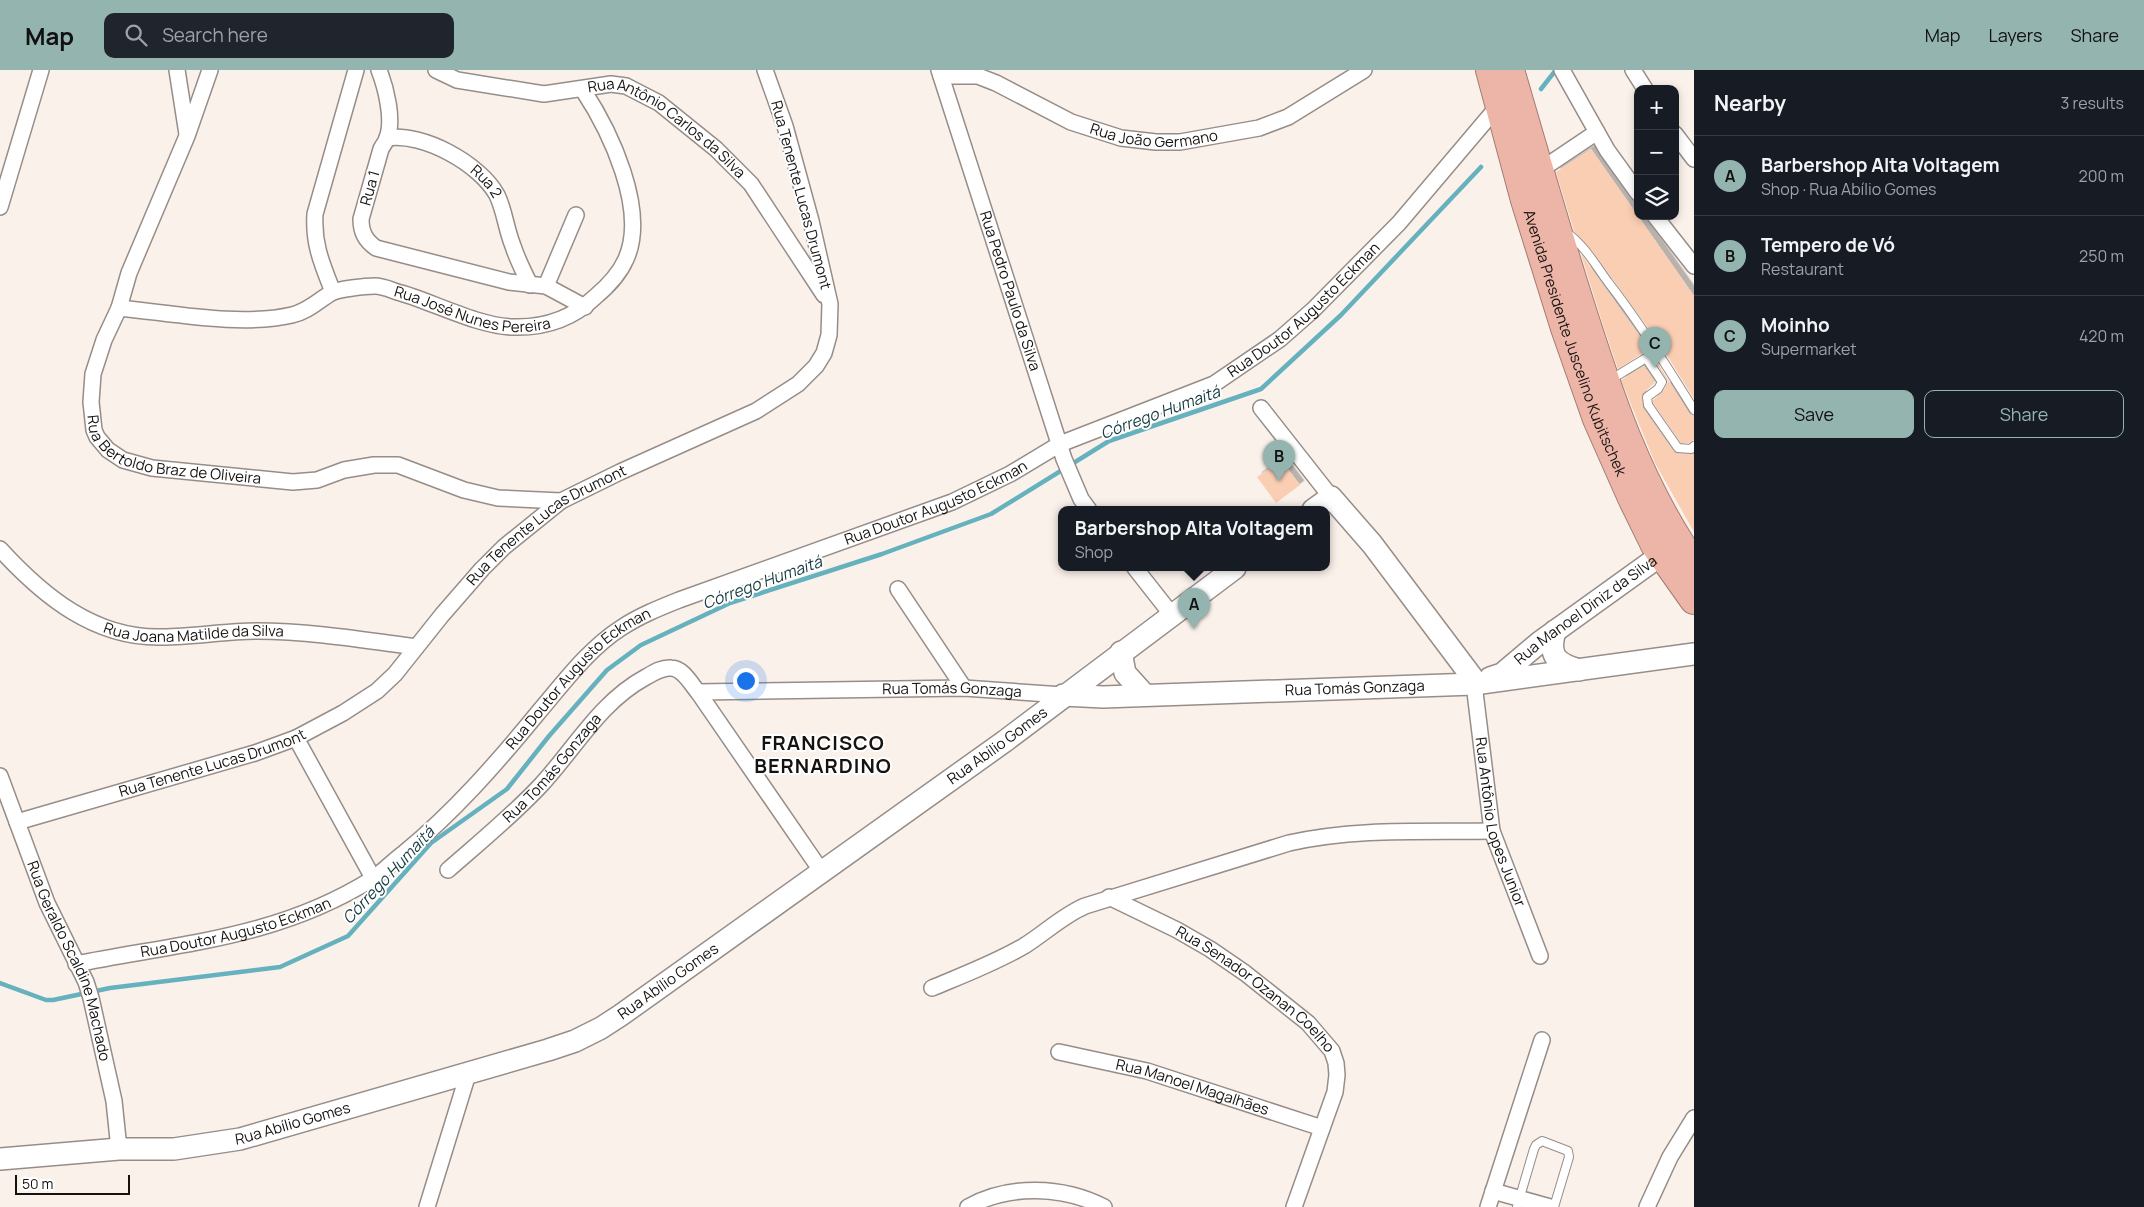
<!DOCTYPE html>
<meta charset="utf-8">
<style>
body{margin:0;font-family:Manrope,sans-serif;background:#20242c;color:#f1f3f6}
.controls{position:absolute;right:15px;top:15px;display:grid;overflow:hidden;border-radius:10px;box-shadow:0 2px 8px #0003}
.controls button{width:45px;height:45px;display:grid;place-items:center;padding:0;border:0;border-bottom:1px solid #363941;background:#171b24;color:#f1f3f6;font:25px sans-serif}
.scale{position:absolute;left:15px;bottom:12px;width:115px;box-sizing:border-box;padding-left:5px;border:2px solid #151210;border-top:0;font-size:14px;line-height:18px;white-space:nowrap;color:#151210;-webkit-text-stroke:4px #fff;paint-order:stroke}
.you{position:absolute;left:745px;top:610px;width:18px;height:18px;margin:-12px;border:4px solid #fff;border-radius:50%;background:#1a73e8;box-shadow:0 0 0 8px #1a73e833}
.badge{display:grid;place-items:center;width:32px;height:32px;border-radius:50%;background:#94b4b0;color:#111;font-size:16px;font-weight:700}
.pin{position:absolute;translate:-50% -41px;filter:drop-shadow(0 1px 2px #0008)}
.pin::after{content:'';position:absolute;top:26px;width:18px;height:15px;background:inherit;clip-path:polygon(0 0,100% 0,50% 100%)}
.popup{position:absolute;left:1058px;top:436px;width:272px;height:65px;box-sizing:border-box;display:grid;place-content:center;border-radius:10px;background:#171b24;filter:drop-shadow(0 1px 4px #0005);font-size:16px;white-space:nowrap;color:#9ea1a6}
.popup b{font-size:19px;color:#f1f3f6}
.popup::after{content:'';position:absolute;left:50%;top:100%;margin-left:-10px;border:10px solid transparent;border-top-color:#171b24}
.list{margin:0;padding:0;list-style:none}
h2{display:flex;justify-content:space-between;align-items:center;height:65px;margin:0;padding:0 20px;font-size:21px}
h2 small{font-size:16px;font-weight:400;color:#9ea1a6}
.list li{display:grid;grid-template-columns:32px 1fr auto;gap:15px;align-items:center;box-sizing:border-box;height:80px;padding:0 20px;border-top:1px solid #363941}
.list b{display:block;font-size:19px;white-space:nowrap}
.list p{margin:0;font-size:16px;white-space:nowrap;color:#9ea1a6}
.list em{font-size:16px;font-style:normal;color:#9ea1a6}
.actions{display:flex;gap:10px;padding:15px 20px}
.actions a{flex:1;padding:11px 0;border:1px solid #94b4b0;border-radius:10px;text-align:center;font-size:18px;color:#94b4b0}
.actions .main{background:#94b4b0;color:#111}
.icon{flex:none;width:28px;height:28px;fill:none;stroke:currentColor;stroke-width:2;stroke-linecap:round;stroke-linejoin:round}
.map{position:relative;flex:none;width:1694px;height:1137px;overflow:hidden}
header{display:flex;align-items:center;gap:30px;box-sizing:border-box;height:70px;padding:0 25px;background:#94b4b0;color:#111}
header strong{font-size:24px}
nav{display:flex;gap:28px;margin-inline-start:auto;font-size:18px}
.search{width:350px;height:45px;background:#20242c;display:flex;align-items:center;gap:12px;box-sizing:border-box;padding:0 18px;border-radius:10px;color:#9ea1a6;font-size:19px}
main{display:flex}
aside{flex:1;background:#171b24}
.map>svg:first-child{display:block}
</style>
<header>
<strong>Map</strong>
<div class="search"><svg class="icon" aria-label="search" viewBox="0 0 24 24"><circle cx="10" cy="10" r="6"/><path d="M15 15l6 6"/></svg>Search here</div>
<nav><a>Map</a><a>Layers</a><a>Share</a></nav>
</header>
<main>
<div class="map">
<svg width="1694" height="1137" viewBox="0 0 1694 1137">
<defs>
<filter id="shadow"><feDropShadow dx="4.5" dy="-4.5" stdDeviation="0" flood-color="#0004"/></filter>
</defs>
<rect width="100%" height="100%" fill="#fbf1eb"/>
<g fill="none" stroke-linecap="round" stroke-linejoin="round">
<path stroke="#65b2be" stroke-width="4.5" d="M1541 19 1555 1
M0 913 46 930H53L110 918 280 897 348 866 431 773 507 719 549 666 607 600 641 575 730 533 882 484 991 444 1109 371 1261 319 1341 245 1481 97"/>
</g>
<path fill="#faceb3" filter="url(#shadow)" d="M1591 79 1694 226V329L1662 277 1593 182 1574 161 1556 102Z
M1581 184 1649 279 1618 299 1604 258Z
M1655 289 1689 343 1694 346V370L1689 373H1681L1653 333V330L1663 322 1668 312 1654 290Z
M1644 296 1655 312 1642 324 1643 338 1675 383 1694 384V462L1655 393 1621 310Z
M1281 390 1300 415 1276 433 1257 407Z"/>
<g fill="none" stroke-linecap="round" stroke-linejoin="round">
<g stroke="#968d88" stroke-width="10">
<path id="lane" d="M1566 162C1584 175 1595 194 1608 212 1640 253 1667 296 1694 340
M1658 280 1646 288 1662 312 1658 319 1647 327 1648 335 1678 378 1691 379 1694 376
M1610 310 1646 288
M1517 1137 1534 1079 1536 1075 1542 1071 1568 1081 1569 1087 1554 1137"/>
</g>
<g stroke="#968d88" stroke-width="18">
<g id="street">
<path d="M177 0 187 64"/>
<path id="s1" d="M210 0 187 66 129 203 119 238 104 270 93 304 91 332 94 360 97 367 108 380 123 390 152 398 293 412 317 410 344 400 374 395H398L464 420 498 428 561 431"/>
<path d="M379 0C386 18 394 50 387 68 386 72 383 75 381 79L361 149C361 162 365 170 376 178L509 212 546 216 585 237"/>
<path id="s2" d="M436 0 457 10 544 24 611 14 626 16 659 33 716 79 751 114 824 225"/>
<path id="s3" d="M939 0 1064 389 1081 429 1089 440"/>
<path d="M1562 0 1607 80 1638 123"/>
<path d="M1633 0 1645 19"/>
<path id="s4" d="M941 6H978L996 13 1071 52 1121 68 1156 72H1180L1259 58 1288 47 1364 0"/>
<path d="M1675 64 1694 89"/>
<path id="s5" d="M387 68C423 62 480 94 497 125 505 142 506 159 513 176 517 189 524 202 530 215"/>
<path d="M1539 101 1597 62"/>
<path d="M0 137 41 0"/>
<path d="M1655 146 1694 196"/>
<path d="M546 216 576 145"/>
<path d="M333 222C322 194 313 174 315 144L356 0"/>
<path id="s6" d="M119 238C172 243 240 257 292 245 307 242 318 231 331 223 338 219 366 216 375 216 384 216 393 221 401 223 435 233 478 256 513 257 544 258 572 249 595 227 608 216 619 205 626 189 648 140 610 61 583 20"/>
<path d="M1261 338 1331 427"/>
<path id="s7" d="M0 479C43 526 95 569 162 567 194 567 225 561 257 561 310 561 364 570 416 577"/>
<path d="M1135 498 1172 545"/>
<path d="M898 519 964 618"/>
<path id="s8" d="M1474 614 1492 761 1540 886"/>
<path id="s9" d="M698 622 964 618 1063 625"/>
<path d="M296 668 373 808"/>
<path id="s10" d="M0 706 47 833 86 912 91 928 114 1031 119 1079"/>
<path id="s11" d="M17 752 255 683 296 668 343 643 377 621 395 604 442 545 482 499 504 477 561 431 620 402 756 341 798 314 816 296 824 283 829 265 830 234 811 151 785 56 765 0"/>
<path id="s12" d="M448 800C480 772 512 746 541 715 576 677 600 632 646 607 653 603 662 597 671 598 683 598 691 614 698 622L822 802"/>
<path id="s13" d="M1109 827 1177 860 1210 879 1245 903 1308 953 1332 981 1336 993 1337 1005 1335 1022 1294 1137"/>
<path id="s14" d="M76 894C181 873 278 868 372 809 383 802 393 791 404 783 454 742 496 694 537 644 562 615 588 579 621 558 639 546 659 538 679 530L952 432 1010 404 1060 374 1214 314 1280 269 1313 240 1399 153 1499 35"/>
<path d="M932 918C963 905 995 893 1024 876 1045 863 1062 846 1085 836L1289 773C1356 758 1424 762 1492 761"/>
<path id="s15" d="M1059 982 1147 1001 1322 1058"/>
<path d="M1493 1121 1550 1137"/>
<path d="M427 1137 468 1004"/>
<path d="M968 1137C1009 1114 1063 1116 1104 1137"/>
<path d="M1488 1137 1542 970"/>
<path d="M1647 1137 1670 1087 1694 1048"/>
</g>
</g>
<g stroke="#968d88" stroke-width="24">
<g id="secondary">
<path d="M1313 440 1331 427 1372 474 1472 607 1474 614"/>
<path d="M1555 561C1548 586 1556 593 1579 600"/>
<path d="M1121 582 1125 603 1144 624"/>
<path id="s16" d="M1490 608 1502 604 1540 572 1661 485"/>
<path id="s17" d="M1063 625 1103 627 1474 614 1694 584"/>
<path id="s18" d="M0 1089 119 1079H174L240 1069 548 980 575 971 601 958 621 945 1005 671 1235 498"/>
</g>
</g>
<g stroke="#a17c73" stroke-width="30">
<g id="highway">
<path id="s19" d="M1490 0 1525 130 1565 258 1597 349 1632 428 1655 475 1694 530"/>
<path d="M1510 0C1532 76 1554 152 1578 228 1607 320 1638 415 1694 494"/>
</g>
</g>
<use href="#lane" stroke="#fff" stroke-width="8"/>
<use href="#street" stroke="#fff" stroke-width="15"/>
<use href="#secondary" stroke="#fff" stroke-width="21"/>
<use href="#highway" stroke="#edb5a8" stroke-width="28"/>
</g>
<g text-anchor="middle" stroke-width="4" stroke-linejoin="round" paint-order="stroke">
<g font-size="15" fill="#151210" stroke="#fff">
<text dy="5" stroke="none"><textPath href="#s4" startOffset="226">Rua João Germano</textPath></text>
<text dy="5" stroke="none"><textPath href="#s2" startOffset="249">Rua Antônio Carlos da Silva</textPath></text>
<text dy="5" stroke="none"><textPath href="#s5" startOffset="112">Rua 2</textPath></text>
<text transform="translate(370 118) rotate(-74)" y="5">Rua 1</text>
<text transform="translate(801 125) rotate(75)" y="5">Rua Tenente Lucas Drumont</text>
<text dy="5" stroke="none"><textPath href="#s3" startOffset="232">Rua Pedro Paulo da Silva</textPath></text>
<text dy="5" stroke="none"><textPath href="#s6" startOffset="365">Rua José Nunes Pereira</textPath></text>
<text dy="5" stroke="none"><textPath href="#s14" startOffset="1424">Rua Doutor Augusto Eckman</textPath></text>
<text dy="5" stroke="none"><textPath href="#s19" startOffset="286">Avenida Presidente Juscelino Kubitschek</textPath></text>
<text dy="5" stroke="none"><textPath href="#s1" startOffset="466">Rua Bertoldo Braz de Oliveira</textPath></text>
<text dy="5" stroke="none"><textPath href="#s14" startOffset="1004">Rua Doutor Augusto Eckman</textPath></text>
<text dy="5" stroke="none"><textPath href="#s11" startOffset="625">Rua Tenente Lucas Drumont</textPath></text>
<text dy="5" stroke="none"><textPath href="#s16" startOffset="118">Rua Manoel Diniz da Silva</textPath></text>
<text dy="5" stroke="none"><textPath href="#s7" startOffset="222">Rua Joana Matilde da Silva</textPath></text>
<text dy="5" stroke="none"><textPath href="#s14" startOffset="599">Rua Doutor Augusto Eckman</textPath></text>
<text dy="5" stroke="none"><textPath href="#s17" startOffset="292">Rua Tomás Gonzaga</textPath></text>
<text dy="5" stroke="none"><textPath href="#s9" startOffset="254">Rua Tomás Gonzaga</textPath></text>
<text dy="5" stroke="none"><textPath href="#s18" startOffset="1106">Rua Abílio Gomes</textPath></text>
<text dy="5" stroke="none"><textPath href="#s11" startOffset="204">Rua Tenente Lucas Drumont</textPath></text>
<text dy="5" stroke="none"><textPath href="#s12" startOffset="146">Rua Tomás Gonzaga</textPath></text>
<text dy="5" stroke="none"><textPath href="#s8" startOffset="141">Rua Antônio Lopes Junior</textPath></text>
<text dy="5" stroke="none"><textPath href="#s14" startOffset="164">Rua Doutor Augusto Eckman</textPath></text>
<text dy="5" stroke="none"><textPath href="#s10" startOffset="198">Rua Geraldo Scaldine Machado</textPath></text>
<text dy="5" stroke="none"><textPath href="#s18" startOffset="701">Rua Abílio Gomes</textPath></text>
<text dy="5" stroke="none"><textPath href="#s13" startOffset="174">Rua Senador Ozanan Coelho</textPath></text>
<text dy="5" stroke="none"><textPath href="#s15" startOffset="138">Rua Manoel Magalhães</textPath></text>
<text dy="5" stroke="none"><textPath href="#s18" startOffset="296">Rua Abílio Gomes</textPath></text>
</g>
<g font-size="16" font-style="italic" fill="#163b41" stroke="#fff">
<text transform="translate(1160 342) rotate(-20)" y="6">Córrego Humaitá</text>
<text transform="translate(762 512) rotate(-20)" y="6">Córrego Humaitá</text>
<text transform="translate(388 805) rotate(-47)" y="6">Córrego Humaitá</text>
</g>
<g font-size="20" font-weight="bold" letter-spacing="1" fill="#151210" stroke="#fff">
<text x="823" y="680">FRANCISCO<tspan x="823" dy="23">BERNARDINO</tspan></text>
</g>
</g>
</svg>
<div class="controls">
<button>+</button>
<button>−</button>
<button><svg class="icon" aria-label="layers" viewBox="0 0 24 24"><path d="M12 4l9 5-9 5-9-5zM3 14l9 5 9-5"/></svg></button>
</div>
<div class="scale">50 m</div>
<div class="you"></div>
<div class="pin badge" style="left:1194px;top:559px">A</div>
<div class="popup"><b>Barbershop Alta Voltagem</b>Shop</div>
<div class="pin badge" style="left:1279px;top:411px">B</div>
<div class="pin badge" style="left:1655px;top:298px">C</div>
</div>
<aside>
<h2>Nearby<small>3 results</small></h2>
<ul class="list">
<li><span class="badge">A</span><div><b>Barbershop Alta Voltagem</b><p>Shop · Rua Abílio Gomes</p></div><em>200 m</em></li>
<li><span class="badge">B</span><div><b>Tempero de Vó</b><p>Restaurant</p></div><em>250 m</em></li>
<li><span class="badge">C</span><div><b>Moinho</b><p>Supermarket</p></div><em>420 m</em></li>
</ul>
<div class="actions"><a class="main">Save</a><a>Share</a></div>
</aside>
</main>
